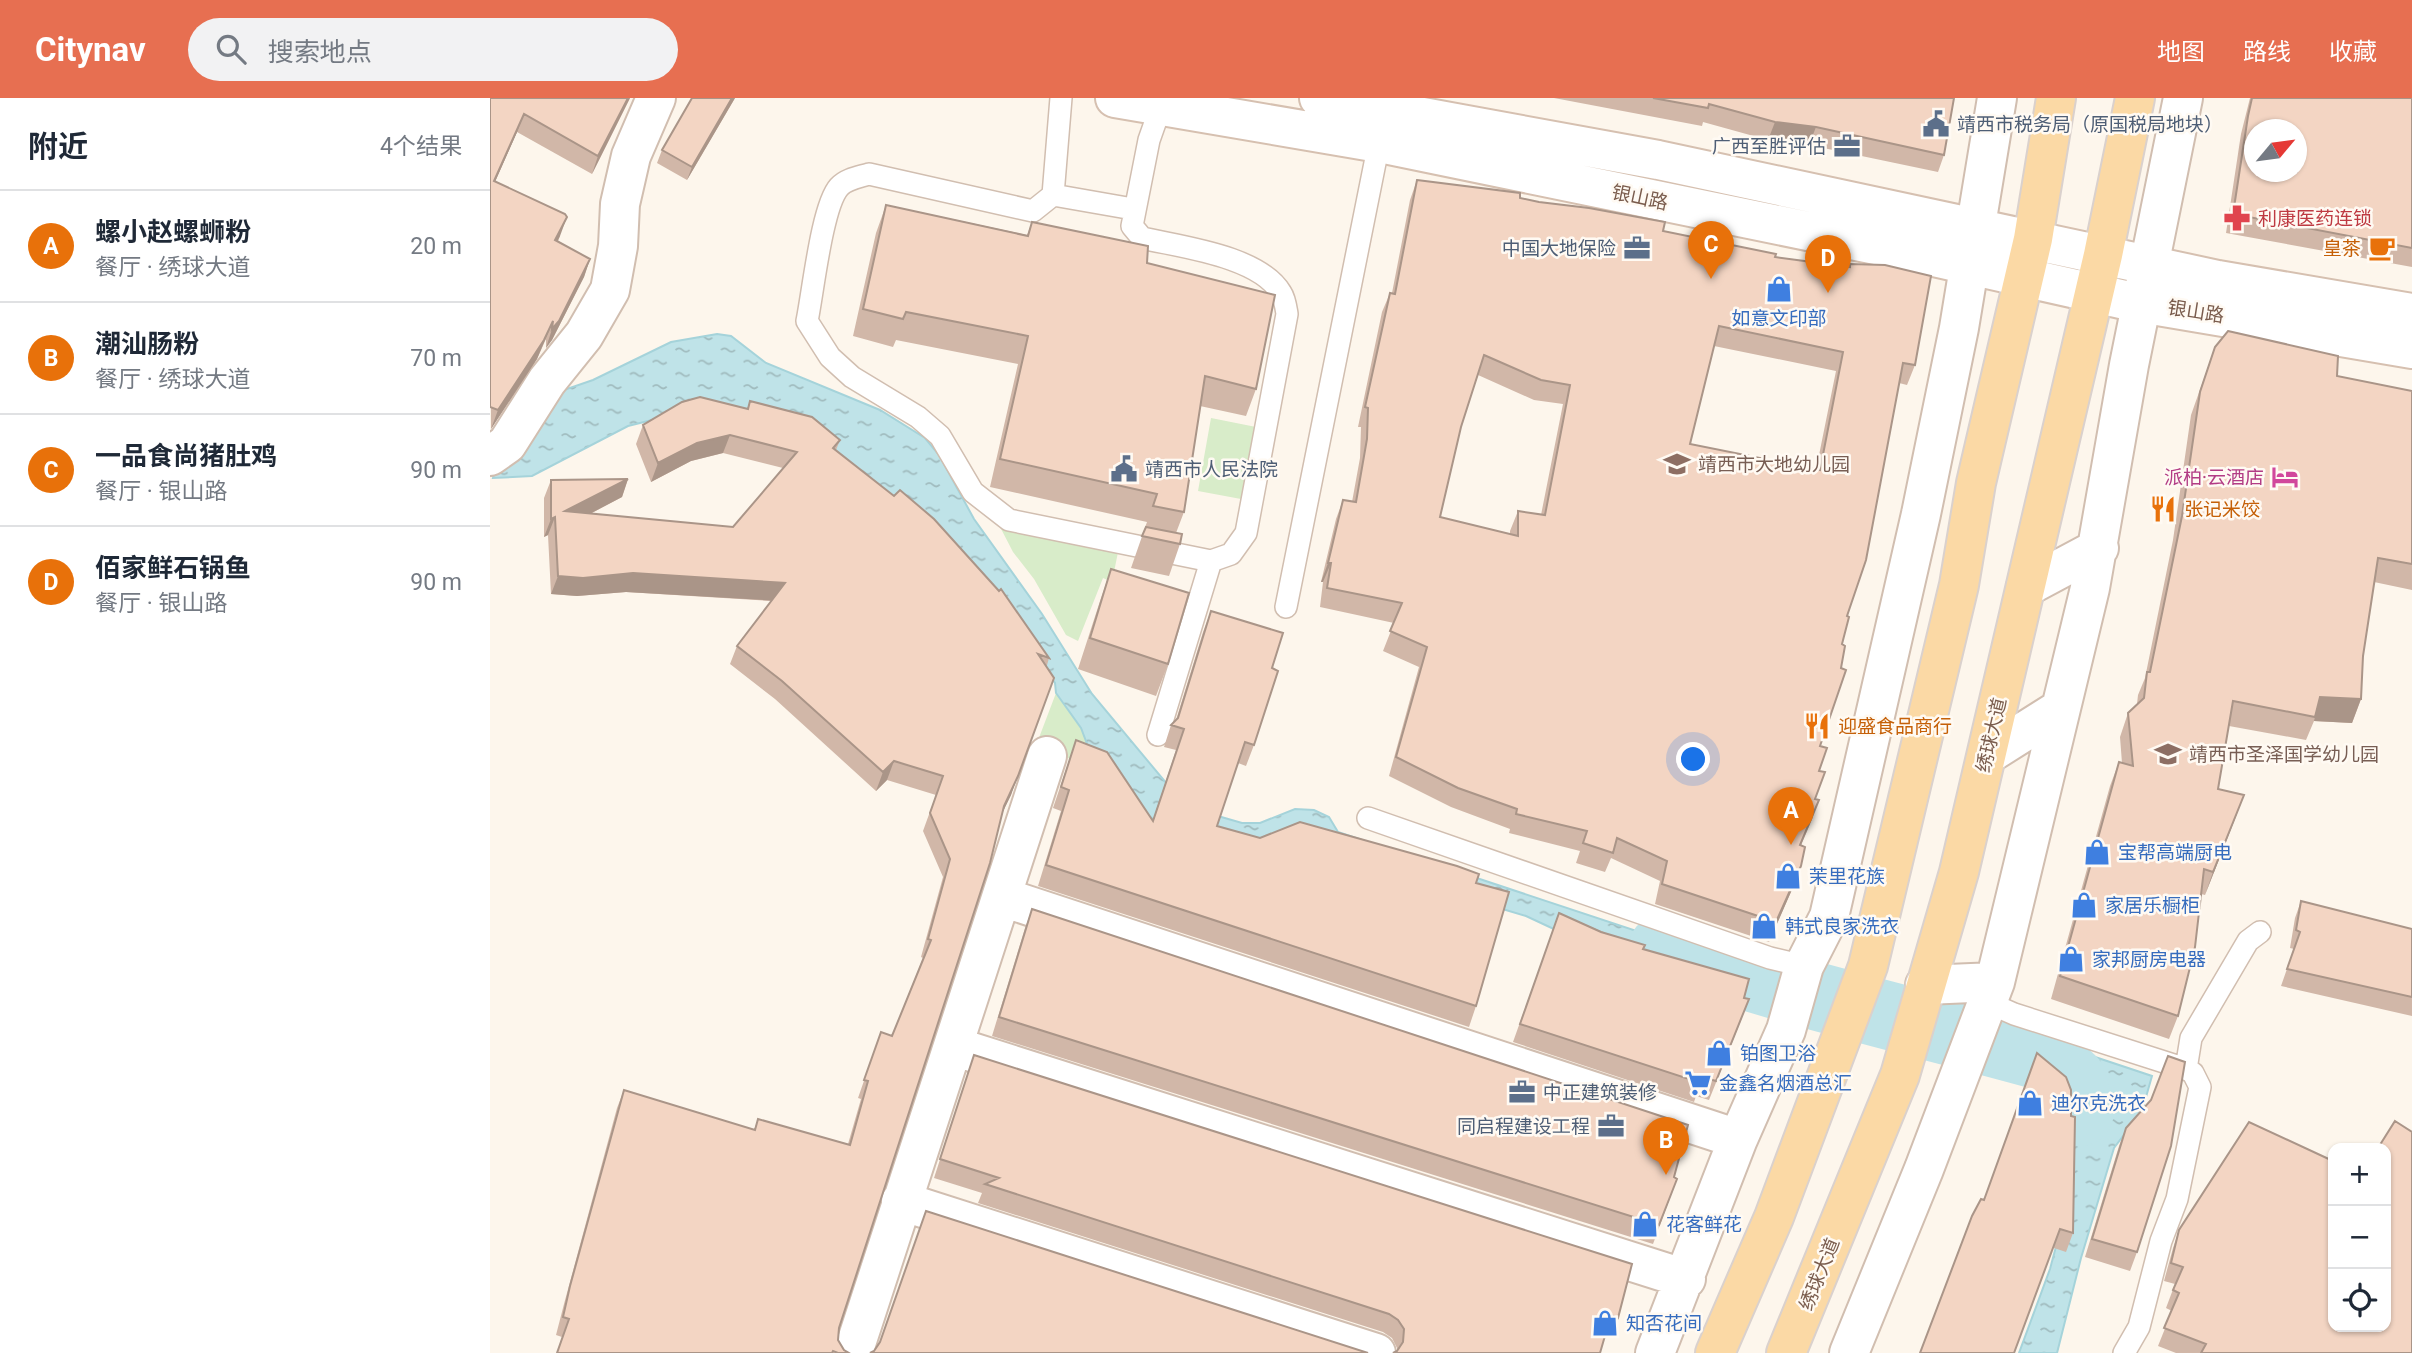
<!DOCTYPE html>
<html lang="zh">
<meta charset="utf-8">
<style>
body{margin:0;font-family:Roboto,"Noto Sans SC",sans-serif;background:#f2f2f3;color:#1f2937}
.controls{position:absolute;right:21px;bottom:21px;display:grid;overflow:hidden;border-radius:14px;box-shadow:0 2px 5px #0004}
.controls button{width:63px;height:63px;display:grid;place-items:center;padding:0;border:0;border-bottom:2px solid #e0e1e3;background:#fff;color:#1f2937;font:35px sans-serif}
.compass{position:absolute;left:1754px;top:21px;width:63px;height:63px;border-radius:50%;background:#fff;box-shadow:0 2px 5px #0004;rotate:61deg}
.you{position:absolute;left:1204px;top:662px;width:24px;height:24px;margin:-18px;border:5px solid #fff;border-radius:50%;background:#1a73e8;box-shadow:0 0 0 10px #1a73e833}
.badge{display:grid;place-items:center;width:46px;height:46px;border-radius:50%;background:#e76f51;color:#fff;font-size:23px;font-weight:700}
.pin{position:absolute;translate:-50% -58px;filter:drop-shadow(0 2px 4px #0008)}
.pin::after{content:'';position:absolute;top:37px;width:24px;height:21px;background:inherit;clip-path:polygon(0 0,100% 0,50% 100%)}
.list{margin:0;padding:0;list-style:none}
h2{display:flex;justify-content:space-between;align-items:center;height:91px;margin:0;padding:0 28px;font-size:30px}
h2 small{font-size:23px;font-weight:400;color:#747a83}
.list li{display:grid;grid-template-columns:46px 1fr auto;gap:21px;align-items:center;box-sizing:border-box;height:112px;padding:0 28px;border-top:2px solid #e0e1e3}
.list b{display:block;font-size:26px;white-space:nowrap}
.list p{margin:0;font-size:23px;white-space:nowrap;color:#747a83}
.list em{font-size:23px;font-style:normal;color:#747a83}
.icon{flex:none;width:38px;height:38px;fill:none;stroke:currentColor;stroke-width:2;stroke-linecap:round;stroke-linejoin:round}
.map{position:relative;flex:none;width:1922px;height:1255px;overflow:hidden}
header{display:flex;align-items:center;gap:42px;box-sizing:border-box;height:98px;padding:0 35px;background:#e76f51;color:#fff}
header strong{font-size:33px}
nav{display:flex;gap:38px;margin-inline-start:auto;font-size:24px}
.search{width:490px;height:63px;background:#f2f2f3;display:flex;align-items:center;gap:18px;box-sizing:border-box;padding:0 24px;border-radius:38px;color:#747a83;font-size:26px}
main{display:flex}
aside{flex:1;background:#fff}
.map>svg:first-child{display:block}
</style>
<header>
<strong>Citynav</strong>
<div class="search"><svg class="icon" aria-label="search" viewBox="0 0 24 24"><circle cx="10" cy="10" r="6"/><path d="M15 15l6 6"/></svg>搜索地点</div>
<nav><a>地图</a><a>路线</a><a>收藏</a></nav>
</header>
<main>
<aside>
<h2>附近<small>4个结果</small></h2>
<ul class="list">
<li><span class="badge" style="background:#e8710a">A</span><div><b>螺小赵螺蛳粉</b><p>餐厅 · 绣球大道</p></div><em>20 m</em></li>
<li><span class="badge" style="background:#e8710a">B</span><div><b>潮汕肠粉</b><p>餐厅 · 绣球大道</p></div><em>70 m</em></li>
<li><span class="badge" style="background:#e8710a">C</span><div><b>一品食尚猪肚鸡</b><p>餐厅 · 银山路</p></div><em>90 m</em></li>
<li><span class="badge" style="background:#e8710a">D</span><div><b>佰家鲜石锅鱼</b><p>餐厅 · 银山路</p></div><em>90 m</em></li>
</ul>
</aside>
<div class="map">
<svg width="1922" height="1255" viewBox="0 0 1922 1255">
<defs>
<pattern id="water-ripples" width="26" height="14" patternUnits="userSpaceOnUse" patternTransform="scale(1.75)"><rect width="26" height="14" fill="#bfe3e8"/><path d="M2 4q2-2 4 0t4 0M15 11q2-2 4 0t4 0" fill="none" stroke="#a0bbbe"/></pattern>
</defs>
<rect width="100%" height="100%" fill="#fdf6ec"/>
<path fill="#d8ecc9" d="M721 320 766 329 751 401 708 393Z
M508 425 628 454 622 484 613 480 588 543 576 537 544 481 523 454Z
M566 595 591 630 602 659 580 661 547 645Z"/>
<path fill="url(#water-ripples)" stroke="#a5d3da" stroke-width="2" d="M227 236 241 238 276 265 390 312 435 340 449 357 484 421 552 516 602 596 682 692 721 716 752 725H770L805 711 824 712 839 719 848 734 1252 868 1261 876 1256 894 1083 840 1036 818 794 746 674 728 650 712 602 659 591 630 566 595 565 585 507 508 206 311 138 328 42 378 3 380 9 359 65 295 103 282 181 244Z
M1545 939 1662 978 1652 1013 1624 1050 1591 1160 1567 1255H1529L1560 1171 1575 1115 1549 977 1539 975 1522 982 1534 944Z"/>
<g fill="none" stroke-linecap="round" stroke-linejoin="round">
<path stroke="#bfe3e8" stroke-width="68" d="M1172 851C1298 895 1429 924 1558 960L1582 982 1590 1014"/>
<g stroke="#d1beb0" stroke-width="24">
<path id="lane" d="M571 0 563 97 543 113 379 76C369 79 356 81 349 89 332 108 323 194 317 223L340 259 362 279 428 319 450 338 483 394 519 422 721 463 741 456 756 435 797 216C796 210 795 201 791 195 769 158 691 149 652 140L642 128 659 42 671 8
M563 97 643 111
M796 509 889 45
M668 637 721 463
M878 720 1280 860 1314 868
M1497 904 1524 916 1696 971 1703 975 1710 989 1687 1101 1671 1143 1649 1229 1634 1255
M1696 971 1701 940 1758 843 1770 834"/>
</g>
<g stroke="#d1beb0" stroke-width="42">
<path id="street" d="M0 358 17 346 57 283 94 237 120 192 128 148 130 106 141 58 166 0
M1536 489 1609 450
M1497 657 1570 611
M512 799 1248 1041
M1435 887 1505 884
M466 949 1196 1181
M411 1103 886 1255
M363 1255C429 1056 492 857 557 658
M1165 1255 1248 1041 1296 932 1314 868 1339 819 1431 416 1469 230 1507 0
M1359 1255 1434 1071 1505 884 1600 490 1639 267 1693 0"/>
</g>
<g stroke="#d6c0b0" stroke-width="42">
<path id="secondary" d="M625 0 889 45 1439 158 1644 204 1922 251
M829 0 1168 62 1728 182 1922 215"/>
</g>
<g stroke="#dad1cd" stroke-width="42">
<path id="primary" d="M1225 1255 1284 1119 1378 868 1469 487 1486 385 1543 141 1566 0
M1296 1255 1410 977 1469 774 1613 157 1645 0"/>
</g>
<use href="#lane" stroke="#fff" stroke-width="21"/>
<use href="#street" stroke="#fff" stroke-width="38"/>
<use href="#secondary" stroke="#fff" stroke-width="38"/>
<use href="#primary" stroke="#fbd9a5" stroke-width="38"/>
</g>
<path fill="#d1b7a8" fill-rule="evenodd" d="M0 0H140L102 76 27 34 5 84 70 138 68 143 100 161 94 179 62 242 56 250V241L47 261 1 331Z
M202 0H245L197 82 167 65 172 52Z
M1064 0H1464L1454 57 1448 74 1319 47 1278 42 1213 24 1212 28Z
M1760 0H1922V169L1736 135 1751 36Z
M927 82 1030 100 1285 159 1359 169 1360 166 1425 267 1417 287 1409 285 1357 518 1330 648 1329 673 1322 721 1311 747V768L1304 787 1279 844 1165 806 1170 783 1121 760 1115 774 1086 765 1090 753 1019 735 1020 731 961 709 899 678 929 569 893 553 904 525 830 509 833 484H831L846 421 853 402 862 404 870 360 871 329H868L892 214 900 195H902L920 102ZM1224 248 1346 273 1326 372 1200 346ZM988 277 1044 302 1073 306 1051 417 1028 413 1020 433V437L950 419 971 329Z
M396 107 537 137 542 124 657 165 766 291 756 318 710 308 694 414 686 435 690 446 679 478 641 470 657 424 500 389 528 266 406 242 403 249 363 238 386 135Z
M1725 249 1847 278 1922 293V492L1884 484 1873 558 1871 601 1862 625 1824 623 1816 642 1739 628 1728 691 1754 697 1715 797 1711 796 1688 918 1679 941 1561 901 1620 688 1629 664 1632 665 1630 639 1638 615 1647 606 1648 597 1655 580 1683 442 1701 317Z
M153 327 350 342 346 352 559 560 521 697 511 717 349 1230 348 1242 354 1252 359 1255H67L72 1239 66 1237 74 1206 127 1010 134 992 264 1032 268 1021 358 1046 371 1001 368 1000 391 934 402 938 433 860 431 859 453 779 433 733 446 697 397 682 386 693 285 601 240 566 247 548 281 503 136 494 87 498 61 496 58 437 54 439V400L61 382 138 381 132 399 100 416 243 429 293 370 233 355 201 363 161 384 146 346Z
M621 471 678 566 666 598 588 571 610 503Z
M721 513 782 570 764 647 756 668 748 665 727 728 770 740 986 785V908L979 929 548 788 571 713 563 710 586 642 663 722 686 652 674 649 681 627 686 622 713 534Z
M1811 803 1922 831V918L1791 888 1804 851 1800 850 1805 820Z
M542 811 1187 1081 1163 1146 502 938 535 830Z
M1069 815 1153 851 1254 900 1252 920 1219 1002 1206 998 1204 1004 1023 944Z
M484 957 1128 1220 1121 1238 1115 1236 907 1253V1250L902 1240 893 1234 488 1105 492 1095 444 1080Z
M1636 1030 1647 1154 1640 1173 1595 1159 1629 1048Z
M1491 1101 1583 1135 1576 1154 1564 1150Z
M1689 1132 1922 1255H1686L1668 1248 1682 1213 1676 1210 1685 1186 1674 1183 1683 1150Z"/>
<path fill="#aa9588" d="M138 0H140L102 76 108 58Z
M242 0H245L197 82 202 69Z
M34 16 27 34 0 95 4 83Z
M1285 24 1326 29 1319 47 1278 42Z
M77 119 70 138 59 160 65 142Z
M100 161 94 179 62 242 56 250 62 231Z
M63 223 47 261 1 331 8 312Z
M240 337 233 355 201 363 161 384 168 365 207 345Z
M138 381 132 399 69 432 75 413Z
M65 419 58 437 54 439 61 421Z
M838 465H841L833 484H831Z
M143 475 295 485 289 503 136 494 87 498 61 496 68 478Z
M564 580 521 697 507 726Z
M1830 599 1871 601 1862 625 1824 623Z
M404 663 397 682 386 693 393 674Z
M1754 697 1745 721 1715 797 1723 774Z
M1311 768 1304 787 1279 844 1286 824Z"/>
<path fill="#f3d5c3" stroke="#aa9588" stroke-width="2" fill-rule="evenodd" d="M0 0H138L108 58 34 16 4 83 75 116 77 119 65 142 100 161 69 223 62 231 63 223 54 242 8 312 0 309Z
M202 0H242L202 69 172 52Z
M1163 0H1464L1454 57 1326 29 1285 24 1219 6 1218 10Z
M1762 0H1922V150L1743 116 1758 18ZM1765 32H1807V74H1765Z
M927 82 1030 95V100L1049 104 1099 110 1175 124 1173 133 1286 156 1285 159 1360 169V166L1395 167 1441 178 1425 267 1413 265 1376 462 1357 518 1359 519 1352 546 1355 548 1351 570 1356 572 1330 648 1337 650 1329 673 1335 674 1325 701 1329 702 1310 747 1315 749 1311 768 1286 824 1172 786 1177 763 1127 740 1123 755 1093 745 1097 733 1026 716 1027 711 968 690 906 659 937 549 900 533 912 505 837 490 841 465H838L853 402 866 404 877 341 878 310 875 309 900 195 905 196ZM1229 228 1353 254 1330 372 1200 346ZM994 257 1051 282 1080 287 1055 417 1028 413V438L950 419 971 329Z
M396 107 538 138 542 124 658 148 657 165 785 197 766 291 715 278 694 414 663 408 667 396 510 361 538 238 416 214 413 221 373 211Z
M1738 233 1848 258 1847 278 1922 293V466L1888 460 1873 558 1871 601 1830 599 1825 619 1743 603 1728 691 1754 697 1723 774 1714 771 1705 849 1688 918 1570 878 1629 664 1643 668 1638 615 1654 600 1657 574H1660L1692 418 1710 294 1725 249Z
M210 299 258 311 260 303 322 319 350 342 343 350 404 398 410 392 444 421 509 493 511 491 559 560 548 556 564 580 528 678 514 708 500 765 349 1230 348 1242 354 1252 359 1255H348L343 1253 342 1255H67L79 1221 73 1219 80 1188 134 992 265 1032 268 1021 360 1047 378 983 374 982 391 934 402 938 441 842 438 841 460 761 440 715 453 678 404 663 393 674 292 583 247 548 295 485 143 475 93 480 68 478 65 419 61 421V382L138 381 75 413 243 429 307 354 240 337 207 345 168 365 153 327 192 304Z
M656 429 692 436 690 446 652 438Z
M621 471 699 495 678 566 600 540Z
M721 513 793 535 782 570 788 573 764 647 755 644 727 728 770 740 810 724 967 768 989 776 986 785 1019 794 986 908 556 767 579 692 571 689 586 642 617 654 663 723 694 631 681 627 688 620Z
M1811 803 1922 831V899L1797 871 1810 834 1806 832Z
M542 811 1198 1027 1184 1079 1187 1081 1169 1127 509 919Z
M1069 815 1111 834 1155 847 1153 851 1259 881 1254 900 1259 901 1226 983 1212 979 1211 985 1030 926Z
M1547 955 1576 979 1581 992V1018L1585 1019 1583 1135 1570 1131 1524 1255H1430L1482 1118 1491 1101 1494 1102Z
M484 957 1142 1166 1128 1220 1121 1217 1110 1255H903L907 1253 913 1244 914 1231 908 1222 899 1216 495 1086 509 1080 450 1061Z
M1678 958 1695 964 1681 1048 1647 1154 1602 1141 1636 1030 1661 1002Z
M1905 1023 1922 1034V1255H1711L1716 1246 1674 1230 1689 1195 1683 1192 1693 1169 1681 1165 1689 1132 1759 1024 1843 1063V1229H1896V1050H1888Z
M436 1113 878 1255H380L384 1253 390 1244Z"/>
<defs>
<g id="civic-bare" transform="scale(2.1)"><path d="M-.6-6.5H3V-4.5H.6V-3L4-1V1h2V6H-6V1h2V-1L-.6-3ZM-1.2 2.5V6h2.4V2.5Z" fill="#5c6f8a" stroke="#fffaf3" stroke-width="2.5" paint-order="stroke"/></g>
<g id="office-bare" transform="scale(2.1)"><path d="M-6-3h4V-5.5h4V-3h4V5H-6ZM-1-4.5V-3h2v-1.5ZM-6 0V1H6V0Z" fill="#5c6f8a" stroke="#fffaf3" stroke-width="2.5" paint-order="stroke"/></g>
<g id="pharmacy-bare" transform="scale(2.1)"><path d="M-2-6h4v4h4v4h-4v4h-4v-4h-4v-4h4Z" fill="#e0444e" stroke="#fffaf3" stroke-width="2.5" paint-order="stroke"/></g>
<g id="cafe-bare" transform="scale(2.1)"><path d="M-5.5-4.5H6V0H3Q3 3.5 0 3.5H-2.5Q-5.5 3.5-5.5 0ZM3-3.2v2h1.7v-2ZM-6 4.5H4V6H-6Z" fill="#e8710a" stroke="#fffaf3" stroke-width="2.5" paint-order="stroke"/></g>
<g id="shop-bare" transform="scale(2.1)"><path d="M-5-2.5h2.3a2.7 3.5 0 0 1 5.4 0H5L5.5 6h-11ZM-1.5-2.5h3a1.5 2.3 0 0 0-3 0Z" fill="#3f7fe0" stroke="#fffaf3" stroke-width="2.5" paint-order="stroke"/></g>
<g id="school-bare" transform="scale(2.1)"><path d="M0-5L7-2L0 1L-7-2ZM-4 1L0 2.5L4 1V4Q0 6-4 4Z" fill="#8d6e63" stroke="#fffaf3" stroke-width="2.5" paint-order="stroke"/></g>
<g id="hotel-bare" transform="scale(2.1)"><path d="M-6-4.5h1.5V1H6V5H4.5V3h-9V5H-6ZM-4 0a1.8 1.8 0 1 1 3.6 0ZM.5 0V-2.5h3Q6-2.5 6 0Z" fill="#d1479c" stroke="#fffaf3" stroke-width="2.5" paint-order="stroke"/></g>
<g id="restaurant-bare" transform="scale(2.1)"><path d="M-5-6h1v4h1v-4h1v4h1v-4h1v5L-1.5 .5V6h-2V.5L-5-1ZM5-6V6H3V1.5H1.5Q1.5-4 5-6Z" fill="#e8710a" stroke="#fffaf3" stroke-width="2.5" paint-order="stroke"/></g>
<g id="supermarket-bare" transform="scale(2.1)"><path d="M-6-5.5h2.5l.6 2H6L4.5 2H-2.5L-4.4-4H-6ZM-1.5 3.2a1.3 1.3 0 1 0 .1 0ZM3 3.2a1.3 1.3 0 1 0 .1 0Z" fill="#3f7fe0" stroke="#fffaf3" stroke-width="2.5" paint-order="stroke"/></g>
</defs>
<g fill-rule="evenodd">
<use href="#civic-bare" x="1446" y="26"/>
<use href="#office-bare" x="1357" y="48"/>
<use href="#pharmacy-bare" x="1747" y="120"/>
<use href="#office-bare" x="1147" y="150"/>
<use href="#cafe-bare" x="1892" y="150"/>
<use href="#shop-bare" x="1289" y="191"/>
<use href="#school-bare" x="1187" y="366"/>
<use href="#civic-bare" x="634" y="371"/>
<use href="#hotel-bare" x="1795" y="379"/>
<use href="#restaurant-bare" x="1673" y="411"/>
<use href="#restaurant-bare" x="1327" y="628"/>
<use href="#school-bare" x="1678" y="656"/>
<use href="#shop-bare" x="1607" y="754"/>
<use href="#shop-bare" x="1298" y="778"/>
<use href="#shop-bare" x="1594" y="807"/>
<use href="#shop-bare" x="1274" y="828"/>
<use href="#shop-bare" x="1581" y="861"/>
<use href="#shop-bare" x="1229" y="955"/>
<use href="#supermarket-bare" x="1208" y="985"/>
<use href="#office-bare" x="1032" y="994"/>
<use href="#shop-bare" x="1540" y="1005"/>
<use href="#office-bare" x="1121" y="1028"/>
<use href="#shop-bare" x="1155" y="1126"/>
<use href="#shop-bare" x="1115" y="1225"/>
</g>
<g text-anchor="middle" stroke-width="5" stroke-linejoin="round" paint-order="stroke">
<g font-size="19" fill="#4e5e75" stroke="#fffaf3" text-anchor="start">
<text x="1467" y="33">靖西市税务局（原国税局地块）</text>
<text x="1336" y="55" text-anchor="end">广西至胜评估</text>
<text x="1126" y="157" text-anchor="end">中国大地保险</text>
<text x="655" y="378">靖西市人民法院</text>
<text x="1053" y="1001">中正建筑装修</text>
<text x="1100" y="1035" text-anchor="end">同启程建设工程</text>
</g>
<g font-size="19" fill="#7a5c4d" stroke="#fffaf3">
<text transform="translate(1150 99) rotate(12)" y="7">银山路</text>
<text transform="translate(1706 213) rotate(9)" y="7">银山路</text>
<text transform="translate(1501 637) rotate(-77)" y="7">绣球大道</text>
<text transform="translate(1329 1176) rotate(-68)" y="7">绣球大道</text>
</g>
<g font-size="19" fill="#be3a42" stroke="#fffaf3" text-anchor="start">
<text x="1768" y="127">利康医药连锁</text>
</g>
<g font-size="19" fill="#c56008" stroke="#fffaf3" text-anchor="start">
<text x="1871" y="157" text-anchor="end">皇茶</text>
<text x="1694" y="418">张记米饺</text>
<text x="1348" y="635">迎盛食品商行</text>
</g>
<g font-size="19" fill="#366cbe" stroke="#fffaf3" text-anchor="start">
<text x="1289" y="227" text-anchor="middle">如意文印部</text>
<text x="1628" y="761">宝帮高端厨电</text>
<text x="1319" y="785">茉里花族</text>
<text x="1615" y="814">家居乐橱柜</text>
<text x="1295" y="835">韩式良家洗衣</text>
<text x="1602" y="868">家邦厨房电器</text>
<text x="1250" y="962">铂图卫浴</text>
<text x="1229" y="992">金鑫名烟酒总汇</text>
<text x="1561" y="1012">迪尔克洗衣</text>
<text x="1176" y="1133">花客鲜花</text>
<text x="1136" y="1232">知否花间</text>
</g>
<g font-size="19" fill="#785e54" stroke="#fffaf3" text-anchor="start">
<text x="1208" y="373">靖西市大地幼儿园</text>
<text x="1699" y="663">靖西市圣泽国学幼儿园</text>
</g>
<g font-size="19" fill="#b23c85" stroke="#fffaf3" text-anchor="end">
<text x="1774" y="386">派柏·云酒店</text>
</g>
</g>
</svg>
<div class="controls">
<button>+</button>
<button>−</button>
<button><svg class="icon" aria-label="locate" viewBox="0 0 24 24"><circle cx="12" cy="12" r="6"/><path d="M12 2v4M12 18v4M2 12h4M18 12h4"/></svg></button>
</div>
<svg class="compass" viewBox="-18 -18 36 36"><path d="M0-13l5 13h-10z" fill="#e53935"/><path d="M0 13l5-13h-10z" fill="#747a83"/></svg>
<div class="you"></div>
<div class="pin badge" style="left:1301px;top:747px;background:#e8710a">A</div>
<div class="pin badge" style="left:1176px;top:1077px;background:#e8710a">B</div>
<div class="pin badge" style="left:1221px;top:181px;background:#e8710a">C</div>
<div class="pin badge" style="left:1338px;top:195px;background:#e8710a">D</div>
</div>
</main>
